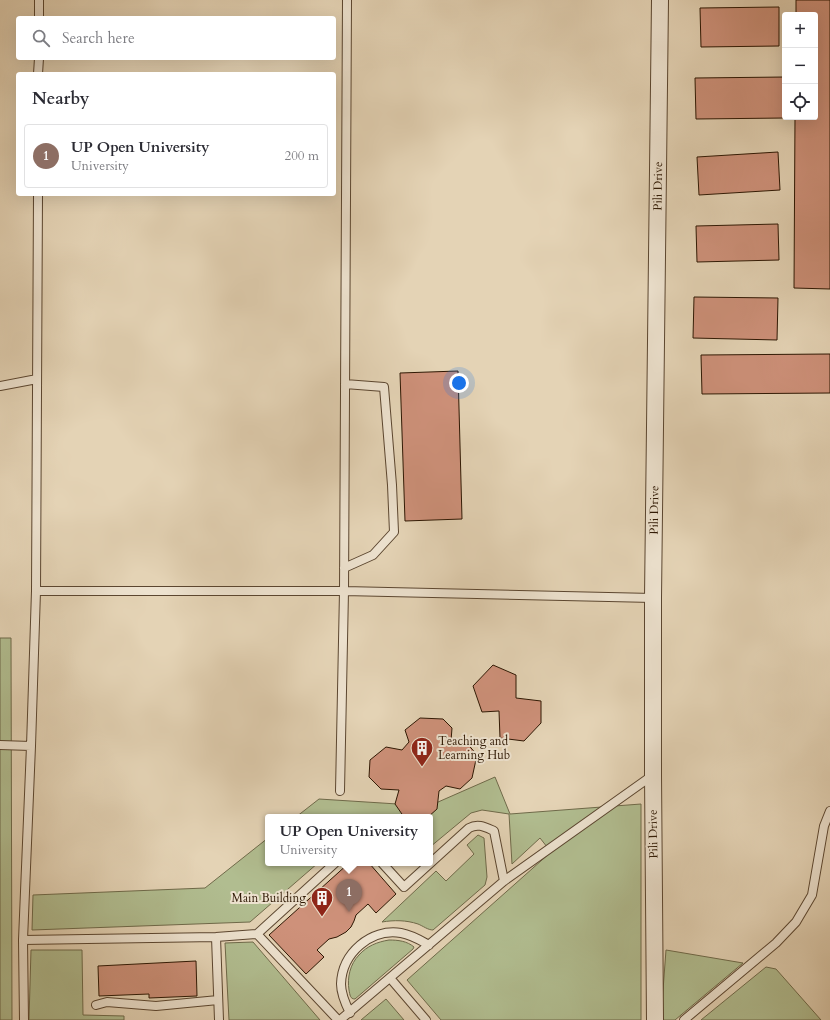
<!DOCTYPE html>
<meta charset="utf-8">
<style>
body{margin:0;font-family:Cardo,serif;background:#f2f2f3;color:#2b2b33}
.controls{position:absolute;right:12px;top:12px;display:grid;overflow:hidden;border-radius:4px;box-shadow:0 4px 16px #0002}
.controls button{width:36px;height:36px;display:grid;place-items:center;padding:0;border:0;border-bottom:1px solid #e1e1e2;background:#fff;color:#2b2b33;font:20px sans-serif}
.you{position:absolute;left:459px;top:383px;width:14px;height:14px;margin:-10px;border:3px solid #fff;border-radius:50%;background:#1a73e8;box-shadow:0 0 0 6px #1a73e833}
.badge{display:grid;place-items:center;width:26px;height:26px;border-radius:50%;background:#d93025;color:#fff;font-size:13px;font-weight:700}
.pin{position:absolute;translate:-50% -33px;filter:drop-shadow(0 1px 2px #0008)}
.pin::after{content:'';position:absolute;top:21px;width:14px;height:12px;background:inherit;clip-path:polygon(0 0,100% 0,50% 100%)}
.popup{position:absolute;left:265px;top:814px;width:168px;height:52px;box-sizing:border-box;display:grid;place-content:center;border-radius:4px;background:#fff;filter:drop-shadow(0 1px 3px #0005);font-size:13px;white-space:nowrap;color:#7c7c81}
.popup b{font-size:15px;color:#2b2b33}
.popup::after{content:'';position:absolute;left:50%;top:100%;margin-left:-8px;border:8px solid transparent;border-top-color:#fff}
.list{margin:0;padding:0;list-style:none}
h2{display:flex;justify-content:space-between;align-items:center;height:52px;margin:0;padding:0 16px;font-size:17px}
h2 small{font-size:13px;font-weight:400;color:#7c7c81}
.list li{display:grid;grid-template-columns:26px 1fr auto;gap:12px;align-items:center;box-sizing:border-box;height:64px;margin:0 8px 8px;padding:0 8px;border:1px solid #e1e1e2;border-radius:4px}
.list b{display:block;font-size:15px;white-space:nowrap}
.list p{margin:0;font-size:13px;white-space:nowrap;color:#7c7c81}
.list em{font-size:13px;font-style:normal;color:#7c7c81}
.icon{flex:none;width:22px;height:22px;fill:none;stroke:currentColor;stroke-width:2;stroke-linecap:round;stroke-linejoin:round}
.map{position:relative;flex:none;width:830px;height:1020px;overflow:hidden}
.search{position:absolute;background:#fff;box-shadow:0 4px 16px #0002;left:16px;top:16px;width:320px;height:44px;display:flex;align-items:center;gap:10px;box-sizing:border-box;padding:0 14px;border-radius:4px;color:#7c7c81;font-size:15px}
.panel{position:absolute;background:#fff;box-shadow:0 4px 16px #0002;left:16px;top:72px;width:320px;height:124px;border-radius:4px}
.map>svg:first-child{display:block}
</style>
<div class="map">
<svg width="830" height="1020" viewBox="0 0 830 1020">
<rect width="100%" height="100%" fill="#e4d3b5"/>
<filter id="stains"><feTurbulence type="fractalNoise" baseFrequency=".005" numOctaves="4"/><feColorMatrix values="0 0 0 0 .2 0 0 0 0 .09 0 0 0 0 .02 0 0 0 .5 -.17"/></filter>
<radialGradient id="worn" r=".72"><stop offset=".6" stop-color="#630" stop-opacity="0"/><stop offset="1" stop-color="#630" stop-opacity=".3"/></radialGradient>
<path fill="#b1bd90" stroke="#6f6a4a" d="M0 638H11L12 1020H0Z
M495 777 510 814 641 804V1020H441L407 980 551 852 540 838 512 864 509 814 482 810 471 813 430 847V817H296L319 799 429 806Z
M478 835 484 838 487 877 485 885 433 930C428 930 423 926 418 924 406 920 394 920 382 922L436 871 446 881 474 854 467 845Z
M268 838V863H318L250 922 32 930 33 895 205 888Z
M389 940C398 940 407 941 414 947L413 949 355 999C350 999 350 995 349 990 347 978 350 964 359 955 367 946 377 942 389 940Z
M253 942 320 1020H229L225 943Z
M31 950H82L83 1015 124 1016V1020H29Z
M666 950 743 963 675 1020H662L661 1017Z
M766 967 776 969 821 1020H701Z
M386 999 404 1020H361Z"/>
<path fill="#ce917a" stroke="#2d1703" d="M796 0H830V289L794 288 795 117H815V15H796Z
M779 7V46L701 47 700 8Z
M785 77V118L696 119 695 78Z
M778 152 780 190 699 195 697 157Z
M778 224 779 260 697 262 696 226Z
M694 297 778 298 777 340 693 338Z
M830 354V393L702 394 701 355Z
M458 371 462 519 405 521 400 373Z
M493 665 516 675V698L541 701V723L524 741 500 738 499 711 482 712 473 686Z
M420 718 443 719 452 728 451 741 466 742 477 755 472 778 460 789 446 786 439 791 437 809 428 817H404L395 804 399 790 381 789 369 777 370 760 386 747 402 750 409 742 405 730Z
M349 863H369L396 894 376 913 368 904 356 915 354 921 351 927 346 932 337 937 329 939 317 950 324 957 306 974 269 935Z
M196 961 197 996 149 998V994L99 996 98 966Z"/>
<g fill="none" stroke-linecap="round" stroke-linejoin="round">
<g stroke="#5b4630" stroke-width="10">
<path id="service" d="M39 18V0
M38 74 39 58
M0 386 37 379
M344 568 373 555 394 532 392 485 384 387 345 384
M36 591H344L653 598
M0 745 31 746
M340 791 344 591 347 0
M382 863 404 887 469 828C478 823 485 827 494 831L504 881
M257 934 338 1020
M216 937 219 1020
M23 940 216 937 257 934 335 863
M390 978 426 1020
M96 1005 107 1002 156 1006 218 1000
M350 1013C345 1003 341 994 341 984 342 953 371 928 401 933 412 935 420 940 429 945
M24 1020 23 940 31 746 36 591 38 194
M340 1020 504 881 653 775
M684 1020 776 943 796 922 812 895 824 826 830 811"/>
</g>
<g stroke="#5b4630" stroke-width="18">
<g id="minor">
<path id="s1" d="M655 1020 653 775V598L660 0"/>
</g>
</g>
<use href="#service" stroke="#ede2cf" stroke-width="8"/>
<use href="#minor" stroke="#ede2cf" stroke-width="16"/>
</g>
<defs>
<g id="building-pin" transform="scale(1.15)"><path d="M0 17L-7.5 6A9.5 9.5 0 1 1 7.5 6Z" fill="#8f2418" stroke="#ede2cf"/><path d="M-4-6H4V6H1V3H-1V6H-4ZM-2.5-4.3h1.7v1.8h-1.7ZM.8-4.3h1.7v1.8H.8ZM-2.5-1h1.7V.8h-1.7ZM.8-1h1.7V.8H.8Z" fill="#fff"/></g>
</defs>
<g fill-rule="evenodd">
<use href="#building-pin" x="422" y="748"/>
<use href="#building-pin" x="322" y="898"/>
</g>
<g text-anchor="middle" stroke-width="4" stroke-linejoin="round" paint-order="stroke">
<g font-size="12" fill="#2d1703" stroke="#ede2cf">
<text dy="4" stroke="none"><textPath href="#s1" startOffset="834">Pili Drive</textPath></text>
<text dy="4" stroke="none"><textPath href="#s1" startOffset="510">Pili Drive</textPath></text>
<text transform="translate(653 834) rotate(-91)" y="4">Pili Drive</text>
</g>
<g font-size="12" fill="#2d1703" stroke="#ede2cf" text-anchor="start">
<text x="438" y="745">Teaching and<tspan x="438" dy="14">Learning Hub</tspan></text>
<text x="306" y="902" text-anchor="end">Main Building</text>
</g>
</g>
<rect width="100%" height="100%" filter="url(#stains)"/>
<rect width="100%" height="100%" fill="url(#worn)"/>
</svg>
<div class="controls">
<button>+</button>
<button>−</button>
<button><svg class="icon" aria-label="locate" viewBox="0 0 24 24"><circle cx="12" cy="12" r="6"/><path d="M12 2v4M12 18v4M2 12h4M18 12h4"/></svg></button>
</div>
<div class="you"></div>
<div class="pin badge" style="left:349px;top:912px;background:#8d6e63">1</div>
<div class="popup"><b>UP Open University</b>University</div>
<div class="search"><svg class="icon" aria-label="search" viewBox="0 0 24 24"><circle cx="10" cy="10" r="6"/><path d="M15 15l6 6"/></svg>Search here</div>
<section class="panel">
<h2>Nearby<small></small></h2>
<ul class="list">
<li><span class="badge" style="background:#8d6e63">1</span><div><b>UP Open University</b><p>University</p></div><em>200 m</em></li>
</ul>
</section>
</div>
